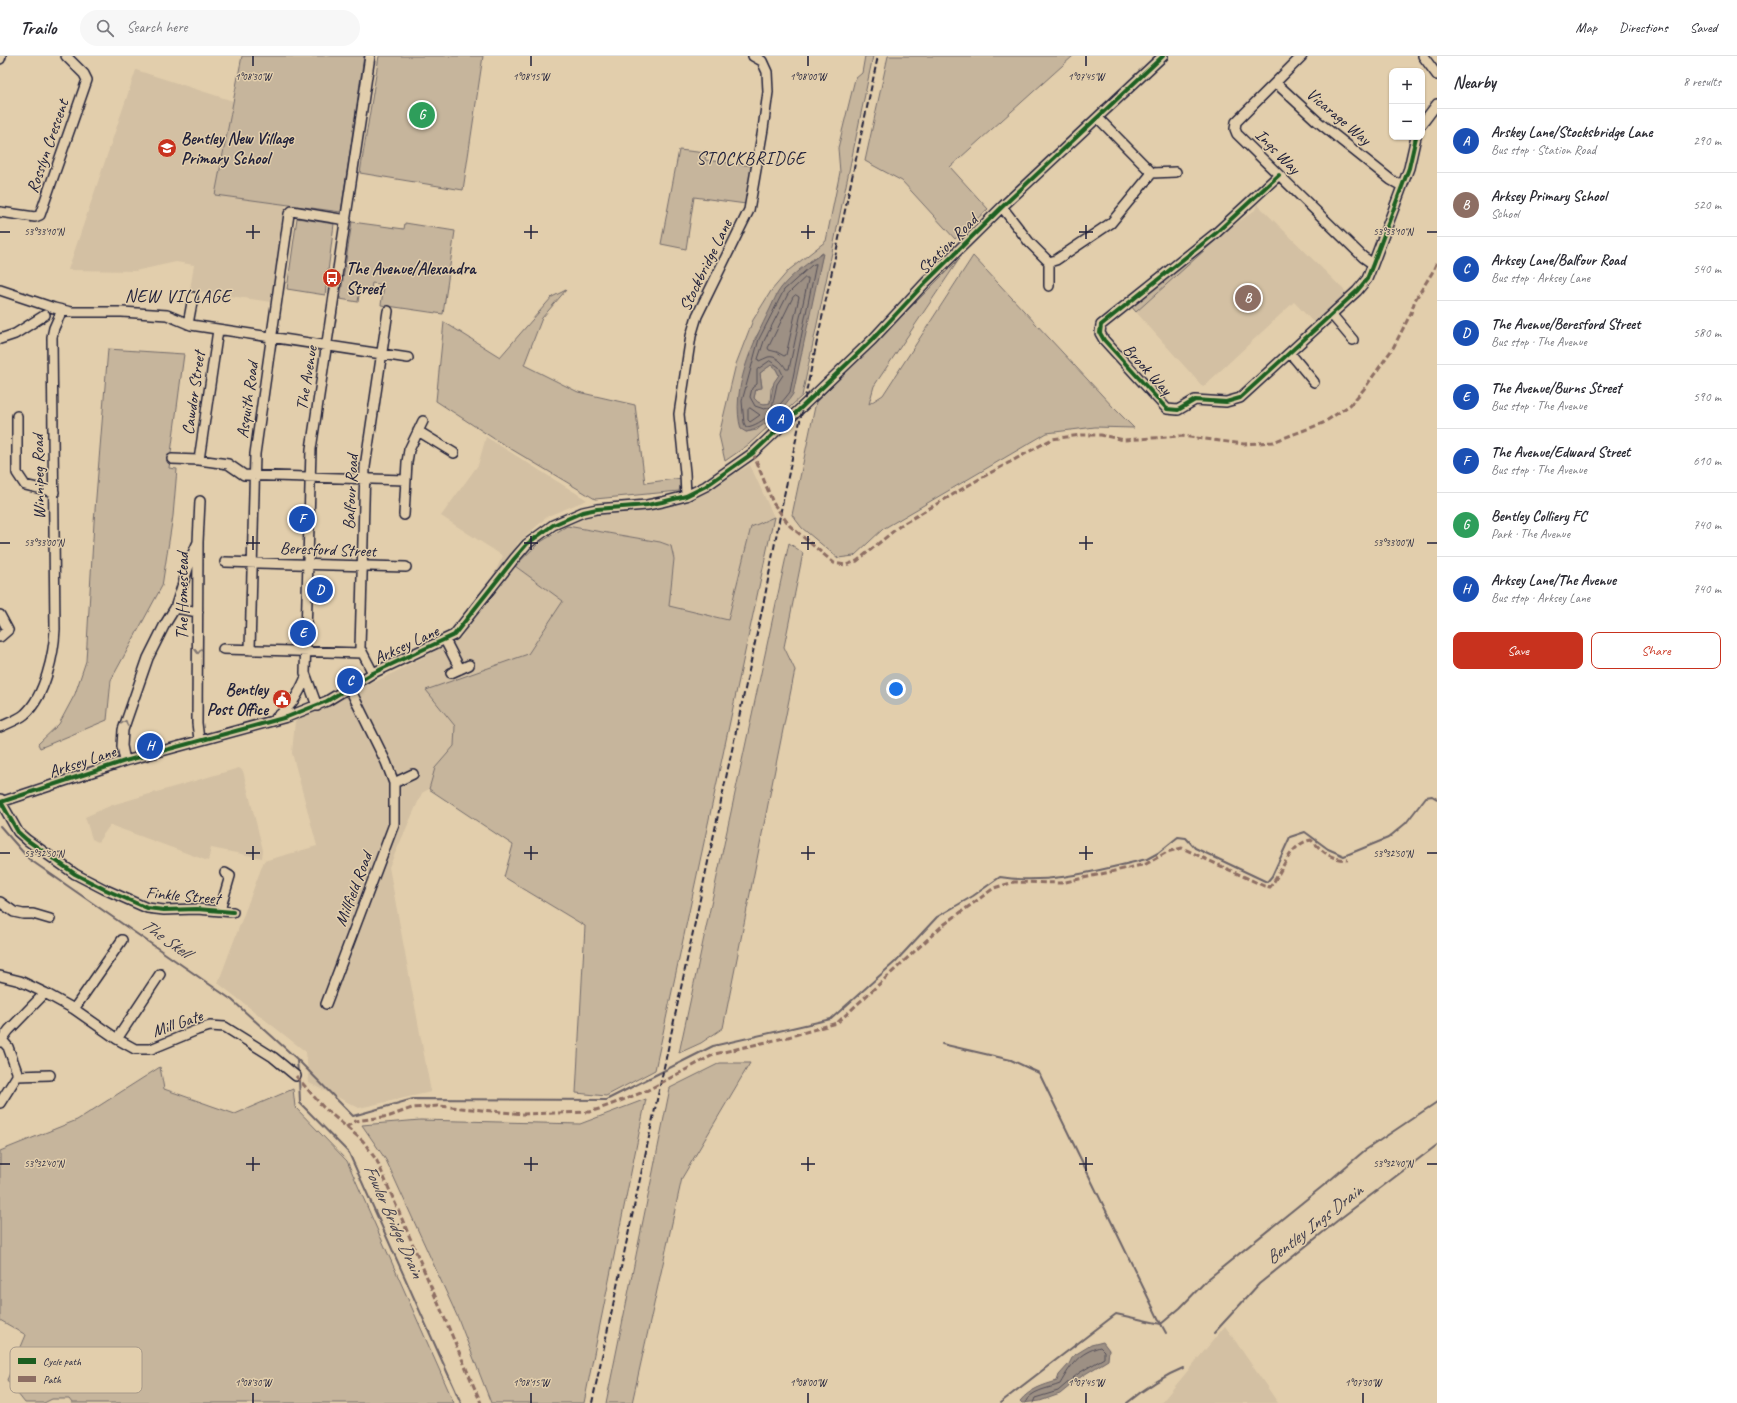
<!DOCTYPE html>
<meta charset="utf-8">
<style>
body{margin:0;font-family:Caveat,sans-serif;background:#f7f7f7;color:#2b2b33}
.controls{position:absolute;right:12px;top:12px;display:grid;overflow:hidden;border-radius:8px;box-shadow:0 1px 3px #0004}
.controls button{width:36px;height:36px;display:grid;place-items:center;padding:0;border:0;border-bottom:1px solid #e1e1e2;background:#fff;color:#2b2b33;font:20px sans-serif}
.you{position:absolute;left:896px;top:633px;width:14px;height:14px;margin:-10px;border:3px solid #fff;border-radius:50%;background:#1a73e8;box-shadow:0 0 0 6px #1a73e833}
.badge{display:grid;place-items:center;width:26px;height:26px;border-radius:50%;background:#c8321e;color:#fff;font-size:13px;font-weight:700}
.pin{position:absolute;translate:-50% -50%;border:2px solid #fff;box-shadow:0 1px 4px #0006}
.list{margin:0;padding:0;list-style:none}
h2{display:flex;justify-content:space-between;align-items:center;height:52px;margin:0;padding:0 16px;font-size:17px}
h2 small{font-size:13px;font-weight:400;color:#7c7c81}
.list li{display:grid;grid-template-columns:26px 1fr auto;gap:12px;align-items:center;box-sizing:border-box;height:64px;padding:0 16px;border-top:1px solid #e1e1e2}
.list b{display:block;font-size:15px;white-space:nowrap}
.list p{margin:0;font-size:13px;white-space:nowrap;color:#7c7c81}
.list em{font-size:13px;font-style:normal;color:#7c7c81}
.actions{display:flex;gap:8px;padding:12px 16px}
.actions a{flex:1;padding:9px 0;border:1px solid #c8321e;border-radius:8px;text-align:center;font-size:14px;color:#c8321e}
.actions .main{background:#c8321e;color:#fff}
.icon{flex:none;width:22px;height:22px;fill:none;stroke:currentColor;stroke-width:2;stroke-linecap:round;stroke-linejoin:round}
.map{position:relative;flex:none;width:1437px;height:1347px;overflow:hidden}
header{display:flex;align-items:center;gap:24px;box-sizing:border-box;height:56px;padding:0 20px;background:#fff;border-bottom:1px solid #e1e1e2}
header strong{font-size:19px}
nav{display:flex;gap:22px;margin-inline-start:auto;font-size:14px}
.search{width:280px;height:36px;background:#f7f7f7;display:flex;align-items:center;gap:10px;box-sizing:border-box;padding:0 14px;border-radius:22px;color:#7c7c81;font-size:15px}
main{display:flex}
aside{flex:1;background:#fff}
.map>svg:first-child{display:block}
</style>
<header>
<strong>Trailo</strong>
<div class="search"><svg class="icon" aria-label="search" viewBox="0 0 24 24"><circle cx="10" cy="10" r="6"/><path d="M15 15l6 6"/></svg>Search here</div>
<nav><a>Map</a><a>Directions</a><a>Saved</a></nav>
</header>
<main>
<div class="map">
<svg width="1437" height="1347" viewBox="0 0 1437 1347">
<rect width="100%" height="100%" fill="#e2ceac"/>
<filter id="ink" filterUnits="userSpaceOnUse"><feTurbulence type="fractalNoise" baseFrequency=".025" numOctaves="2"/><feDisplacementMap in="SourceGraphic" scale="8" xChannelSelector="R" yChannelSelector="G"/><feConvolveMatrix kernelMatrix="1 2 1 2 8 2 1 2 1" color-interpolation-filters="sRGB"/></filter>
<g filter="url(#ink)">
<path fill="#d3c0a3" d="M136 14 233 45 215 139 286 148 271 246 190 234 194 209 176 206 135 215 68 214Z
M1257 148 1348 238 1315 268 1294 246 1203 331 1136 256 1227 174 1255 154Z
M486 381 587 444 548 460 517 488 515 510 564 545 528 598 426 634 455 669 454 690 435 712 429 733 422 737 389 811 431 1036 359 1052 309 1027 306 996 218 927 264 805 317 790 292 697 295 665 391 618 462 581 503 500 441 460 478 409Z
M750 409 774 461 751 471 728 564 669 550 674 503 670 490 660 486 567 470 593 459 657 453 696 440Z
M239 712 243 715 263 794 262 802 211 792 208 805 110 769 98 786 92 783 85 761 112 749Z
M1225 1270 1278 1347H1161Z"/>
<path fill="#c6b59c" stroke="#746c6c" fill-rule="evenodd" d="M242 0H364L341 156 215 139Z
M379 0H483L463 134 360 117Z
M865 0H873L802 340 748 389 725 405 719 379 736 308 753 264 771 235 789 214 826 185 840 116 838 92 855 23 862 17ZM823 197 784 350 757 374 746 376 755 282 810 205Z
M888 0H1073L950 111 988 153 955 183 902 125 865 105Z
M679 94 706 97 705 104 753 110 746 148 694 141 686 193 661 188Z
M297 162 334 168 325 239 287 233Z
M352 166 404 173 405 167 455 175 443 258 381 249 384 229 372 227 371 233 360 232 358 246 340 243Z
M1227 174 1136 256 1131 250Z
M973 200 1113 351 1134 372 1095 371 1047 377 883 473 854 500 838 502 802 472 792 459 816 346 960 202 874 330 869 348 883 339Z
M566 234 542 262 524 309 578 336 635 349 645 427 682 422 679 435 595 443 496 384 436 345 444 266 500 301 552 241Z
M108 293 184 298 169 412 177 413 173 460 162 530 111 624 107 664 40 692 38 688 59 668 75 638 86 605 94 466Z
M771 309 776 313 779 319 771 333 770 347C762 349 759 348 754 342L756 333 762 331 760 317Z
M774 461 655 1014 606 1040 576 1037 585 870 504 821 513 789 429 733 435 712 454 690 455 670 426 634 528 598 563 545 515 510 539 487 567 470 660 486 671 490 674 503 669 550 728 564 751 471Z
M789 487 803 497 784 591 795 614 723 972 701 987 679 997Z
M720 1007H750L682 1122 632 1347H606L670 1032Z
M160 1011 164 1033 235 1058 293 1033 295 1051 347 1105 454 1347H72L69 1343H52L44 1347H25L7 1324 26 1279 0 1264V1095L77 1064Z
M646 1043 584 1347H491L458 1262 386 1104 362 1069 420 1064 580 1068Z"/>
<path fill="#9d9084" stroke="#6c6467" fill-rule="evenodd" d="M823 197 793 338C782 354 766 372 746 376L741 373C730 335 753 287 770 253 773 247 776 238 781 232 792 218 809 206 823 197ZM771 309 776 313 779 319 774 326 770 347C762 349 759 348 754 342L756 333 762 332 760 317Z
M1103 1286 1109 1294 1108 1304 1082 1320 1060 1338 1040 1345 1022 1347 1020 1345C1030 1333 1043 1329 1057 1325L1059 1319 1069 1308 1073 1300 1091 1289Z"/>
<g fill="none" stroke-linecap="round" stroke-linejoin="round">
<path stroke="#534e58" stroke-width="1" d="M816 208 790 336C781 348 762 370 746 371L744 367 742 345 759 283 784 234 812 209Z
M805 222H808V224L789 313H786C783 307 776 299 768 301 765 302 762 304 759 305L758 303 764 285 788 238Z
M796 239 799 241 786 299 784 300 777 296 769 294 768 292 793 241Z
M770 305 779 311 783 319 777 328 772 351 764 353 755 350 750 341 752 332 757 328V314Z
M750 352 760 359 750 366 748 364V354Z
M1025 1347C1030 1334 1048 1333 1060 1328 1071 1309 1078 1297 1100 1291L1104 1295V1302L1079 1317 1058 1335 1035 1342 1033 1347"/>
<path stroke="#6c6467" stroke-width="2" d="M0 770 29 803 232 944 297 1003 353 1060 413 1043 606 1044 713 990 831 963 895 906 937 861 973 840 1000 821C1050 829 1099 814 1147 803L1158 797 1178 781 1186 782 1195 792 1267 826 1272 820 1290 781 1305 776 1328 793 1344 800 1388 782 1406 767 1426 741 1432 740 1437 743
M942 988 1011 1004 1039 1017 1161 1268 1180 1252 1208 1223 1329 1125 1364 1095 1437 1046
M297 1004 298 1017
M299 1022 300 1047 349 1097 461 1347
M1214 1277 1259 1228 1337 1165 1437 1089
M1000 1347 1116 1258 1161 1268 1166 1277
M1127 1347C1145 1332 1161 1321 1183 1312"/>
<g stroke="#22223b" stroke-width="12">
<path id="minor" d="M1302 0 1236 66 1235 73 1237 78 1363 201 1373 208
M1423 0 1437 19
M0 3 1 0
M1276 27 1317 65 1391 124 1402 130
M1422 68 1437 48
M1152 117 1176 116
M1279 119 1216 177 1101 269 1100 277 1104 284 1167 353 1178 354 1195 344 1226 346 1240 342 1357 235 1367 223 1373 208 1409 112 1416 81
M1002 151 1029 186 1049 206 1056 204 1111 167 1152 117 1098 62
M0 156 35 161 40 159 87 24 84 18 66 0
M1049 230V206
M0 234 54 252 71 256H122L167 259 191 269 408 302
M1332 259 1353 284
M188 268 193 241
M0 283 15 278 45 259
M1290 297 1314 326
M17 360V417L25 429 54 436
M418 375 454 397
M172 403 199 404 228 408 244 419 405 424
M199 404 218 274
M686 440 685 417 679 358 691 280 697 260 749 154 763 73 768 36 767 16 762 5 753 0
M404 459 407 406 409 394 423 365
M198 486 200 445
M225 506 406 511
M175 552 198 556
M0 559 8 574 0 581
M445 584 460 613
M223 593 362 597
M250 594 255 398 289 158 292 155 346 164
M373 617 360 592 365 411 388 255
M451 617 469 609
M317 650 305 617 311 393 370 0
M276 662C292 649 298 640 306 621
M0 671C8 667 18 664 25 658 45 640 54 598 55 573L52 281 54 272 62 254
M125 705 122 690 123 674 148 602 164 570 175 552 193 497 198 486 197 667 199 684
M394 727 413 718
M0 846 14 856 23 858H33L50 863
M220 854 230 820 225 817
M233 856 197 853 164 854 147 852 104 833 75 818 27 784 18 776 1 746 125 705 287 661 327 645 373 617 454 579 514 503 527 488 553 469 583 456 597 453 647 449 662 446 686 440 706 430 753 397 803 350 872 284 926 226 1002 151 1163 0
M0 920 20 925 45 937 74 953 117 983 135 993H151L197 974 210 970 225 971 273 1001 296 1020
M326 948 394 768V727L386 706 349 631
M74 953 122 884
M117 983 160 918
M0 986 9 974 45 937
M17 1020 50 1019
M0 1047 17 1020V1016L8 991 2 984"/>
</g>
<g stroke="#22223b" stroke-width="16">
<path id="highway" d="M0 745V747"/>
</g>
<use href="#minor" stroke="#e2ceac" stroke-width="9"/>
<use href="#highway" stroke="#e2ceac" stroke-width="13"/>
<path stroke="#22223b" stroke-width="2" stroke-dasharray="6 3" stroke-linecap="butt" d="M592 1347 765 540 782 449 878 0"/>
<path stroke="#8d6e63" stroke-width="3" stroke-dasharray="6 3" stroke-linecap="butt" d="M753 397 773 447 790 470 834 507 846 509 857 505 901 469 981 422 1052 383 1081 379H1101L1124 384 1181 380 1244 388 1273 386 1323 367 1350 349 1364 333 1393 292 1411 257 1415 244 1432 217 1437 206
M296 1020 323 1051 363 1085 377 1105 481 1347
M346 1071 356 1065 390 1060 412 1052 440 1050 523 1058 589 1056 599 1053 646 1035 715 998 788 981 837 967 942 870 994 832 1014 826 1061 827 1146 808 1167 796 1182 792 1264 830 1270 831C1283 815 1289 788 1311 784 1324 796 1329 803 1348 804"/>
<g stroke="#e2ceac" stroke-width="6">
<path id="cycleway" d="M1279 119 1216 177 1101 269 1100 277 1104 284 1167 353 1178 354 1195 344 1226 346 1240 342 1357 235 1367 223 1373 208 1409 112 1416 81
M233 856 197 853 164 854 147 852 104 833 75 818 27 784 18 776 1 746 125 705 287 661 327 645 373 617 454 579 514 503 527 488 553 469 583 456 597 453 647 449 662 446 686 440 706 430 753 397 803 350 872 284 926 226 1002 151 1163 0"/>
</g>
<use href="#cycleway" stroke="#1b5e20" stroke-width="4"/>
</g>
<defs><path id="oneway-chevron" d="M-2-3.5L2.5 0L-2 3.5" fill="none" stroke-width="1.6" stroke-linecap="round" stroke-linejoin="round"/></defs>
<g stroke="#827874">
<use href="#oneway-chevron" transform="translate(198 595) rotate(91)"/>
<use href="#oneway-chevron" transform="translate(125 667) rotate(-71)"/>
</g>
</g>
<path fill="none" stroke="#22223b" stroke-width="1.5" d="M253 0V10M531 0V10M808 0V10M1086 0V10M253 169V183M531 169V183M808 169V183M1086 169V183M0 176H10M246 176H260M524 176H538M801 176H815M1079 176H1093M1427 176H1437M253 480V494M531 480V494M808 480V494M1086 480V494M0 487H10M246 487H260M524 487H538M801 487H815M1079 487H1093M1427 487H1437M253 790V804M531 790V804M808 790V804M1086 790V804M0 797H10M246 797H260M524 797H538M801 797H815M1079 797H1093M1427 797H1437M253 1101V1115M531 1101V1115M808 1101V1115M1086 1101V1115M0 1108H10M246 1108H260M524 1108H538M801 1108H815M1079 1108H1093M1427 1108H1437M253 1337V1347M531 1337V1347M808 1337V1347M1086 1337V1347M1363 1337V1347"/>
<defs>
<g id="school-disc" transform="scale(1)"><circle r="9.5" fill="#c8321e" stroke="#e2ceac"/><path d="M0-5L7-2L0 1L-7-2ZM-4 1L0 2.5L4 1V4Q0 6-4 4Z" fill="#fff"/></g>
<g id="bus-disc" transform="scale(1)"><circle r="9.5" fill="#c8321e" stroke="#e2ceac"/><path d="M-5-6H5V4H4V6H2V4H-2V6H-4V4H-5ZM-3.5-4V0h7V-4ZM-3.5 1.2v1.5H-2V1.2ZM2 1.2v1.5H3.5V1.2Z" fill="#fff"/></g>
<g id="civic-disc" transform="scale(1)"><circle r="9.5" fill="#c8321e" stroke="#e2ceac"/><path d="M-.6-6.5H3V-4.5H.6V-3L4-1V1h2V6H-6V1h2V-1L-.6-3ZM-1.2 2.5V6h2.4V2.5Z" fill="#fff"/></g>
</defs>
<g fill-rule="evenodd">
<use href="#school-disc" x="167" y="92"/>
<use href="#bus-disc" x="332" y="222"/>
<use href="#civic-disc" x="282" y="643"/>
</g>
<g text-anchor="middle" stroke-width="3" stroke-linejoin="round" paint-order="stroke">
<g font-size="17" fill="#22223b" stroke="#e2ceac">
<text transform="translate(1339 60) rotate(40)" y="6">Vicarage Way</text>
<text transform="translate(47 90) rotate(-71)" y="6">Rosslyn Crescent</text>
<text transform="translate(1278 95) rotate(45)" y="6">Ings Way</text>
<text transform="translate(947 188) rotate(-45)" y="6">Station Road</text>
<text transform="translate(705 209) rotate(-64)" y="6">Stockbridge Lane</text>
<text transform="translate(1148 313) rotate(47)" y="6">Brook Way</text>
<text transform="translate(306 322) rotate(-81)" y="6">The Avenue</text>
<text transform="translate(193 337) rotate(-82)" y="6">Cawdor Street</text>
<text transform="translate(247 344) rotate(-82)" y="6">Asquith Road</text>
<text transform="translate(38 421) rotate(-91)" y="6">Winnipeg Road</text>
<text transform="translate(350 436) rotate(-87)" y="6">Balfour Road</text>
<text transform="translate(328 493) rotate(2)" y="6">Beresford Street</text>
<text transform="translate(182 540) rotate(-90)" y="6">The Homestead</text>
<text transform="translate(406 588) rotate(-25)" y="6">Arksey Lane</text>
<text transform="translate(82 705) rotate(-18)" y="6">Arksey Lane</text>
<text transform="translate(353 833) rotate(-69)" y="6">Millfield Road</text>
<text transform="translate(183 839) rotate(5)" y="6">Finkle Street</text>
<text transform="translate(177 967) rotate(-19)" y="6">Mill Gate</text>
</g>
<g font-size="17" font-weight="bold" fill="#22223b" stroke="#e2ceac" text-anchor="start">
<text x="181" y="88">Bentley New Village<tspan x="181" dy="20">Primary School</tspan></text>
<text x="346" y="218">The Avenue/Alexandra<tspan x="346" dy="20">Street</tspan></text>
<text x="268" y="639" text-anchor="end">Bentley<tspan x="268" dy="20">Post Office</tspan></text>
</g>
<g font-size="18" letter-spacing="1" fill="#22223b" stroke="#e2ceac">
<text x="751" y="108">STOCKBRIDGE</text>
<text x="178" y="246">NEW VILLAGE</text>
</g>
<g font-size="18" font-style="italic" fill="#413e4d" stroke="#e2ceac">
<text transform="translate(166 882) rotate(35)" y="6">The Skell</text>
<text transform="translate(394 1165) rotate(66)" y="6">Fowler Bridge Drain</text>
<text transform="translate(1314 1168) rotate(-38)" y="6">Bentley Ings Drain</text>
</g>
</g>
<rect x="10" y="1291" width="132" height="46" rx="6" fill="#e2ceac" stroke="#a89a8a" stroke-width="1"/>
<rect x="18" y="1302" width="18" height="6" fill="#1b5e20"/>
<rect x="18" y="1320" width="18" height="6" fill="#8d6e63"/>
<g font-size="11" fill="#22223b">
<text x="43" y="1309">Cycle path</text>
<text x="43" y="1327">Path</text>
</g>
<g font-size="10" text-anchor="middle" fill="#22223b" stroke="#e2ceac" stroke-width="3" stroke-linejoin="round" paint-order="stroke">
<text x="253" y="24">1°08'30"W</text>
<text x="531" y="24">1°08'15"W</text>
<text x="808" y="24">1°08'00"W</text>
<text x="1086" y="24">1°07'45"W</text>
<text x="44" y="179">53°33'10"N</text>
<text x="1393" y="179">53°33'10"N</text>
<text x="44" y="490">53°33'00"N</text>
<text x="1393" y="490">53°33'00"N</text>
<text x="44" y="801">53°32'50"N</text>
<text x="1393" y="801">53°32'50"N</text>
<text x="44" y="1111">53°32'40"N</text>
<text x="1393" y="1111">53°32'40"N</text>
<text x="253" y="1330">1°08'30"W</text>
<text x="531" y="1330">1°08'15"W</text>
<text x="808" y="1330">1°08'00"W</text>
<text x="1086" y="1330">1°07'45"W</text>
<text x="1363" y="1330">1°07'30"W</text>
</g>
</svg>
<div class="controls">
<button>+</button>
<button>−</button>
</div>
<div class="you"></div>
<div class="pin badge" style="left:780px;top:363px;background:#1a4fb4">A</div>
<div class="pin badge" style="left:1248px;top:242px;background:#8d6e63">B</div>
<div class="pin badge" style="left:350px;top:625px;background:#1a4fb4">C</div>
<div class="pin badge" style="left:320px;top:534px;background:#1a4fb4">D</div>
<div class="pin badge" style="left:303px;top:577px;background:#1a4fb4">E</div>
<div class="pin badge" style="left:302px;top:463px;background:#1a4fb4">F</div>
<div class="pin badge" style="left:422px;top:59px;background:#2e9e5b">G</div>
<div class="pin badge" style="left:150px;top:690px;background:#1a4fb4">H</div>
</div>
<aside>
<h2>Nearby<small>8 results</small></h2>
<ul class="list">
<li><span class="badge" style="background:#1a4fb4">A</span><div><b>Arskey Lane/Stocksbridge Lane</b><p>Bus stop · Station Road</p></div><em>290 m</em></li>
<li><span class="badge" style="background:#8d6e63">B</span><div><b>Arksey Primary School</b><p>School</p></div><em>520 m</em></li>
<li><span class="badge" style="background:#1a4fb4">C</span><div><b>Arksey Lane/Balfour Road</b><p>Bus stop · Arksey Lane</p></div><em>540 m</em></li>
<li><span class="badge" style="background:#1a4fb4">D</span><div><b>The Avenue/Beresford Street</b><p>Bus stop · The Avenue</p></div><em>580 m</em></li>
<li><span class="badge" style="background:#1a4fb4">E</span><div><b>The Avenue/Burns Street</b><p>Bus stop · The Avenue</p></div><em>590 m</em></li>
<li><span class="badge" style="background:#1a4fb4">F</span><div><b>The Avenue/Edward Street</b><p>Bus stop · The Avenue</p></div><em>610 m</em></li>
<li><span class="badge" style="background:#2e9e5b">G</span><div><b>Bentley Colliery FC</b><p>Park · The Avenue</p></div><em>740 m</em></li>
<li><span class="badge" style="background:#1a4fb4">H</span><div><b>Arksey Lane/The Avenue</b><p>Bus stop · Arksey Lane</p></div><em>740 m</em></li>
</ul>
<div class="actions"><a class="main">Save</a><a>Share</a></div>
</aside>
</main>
